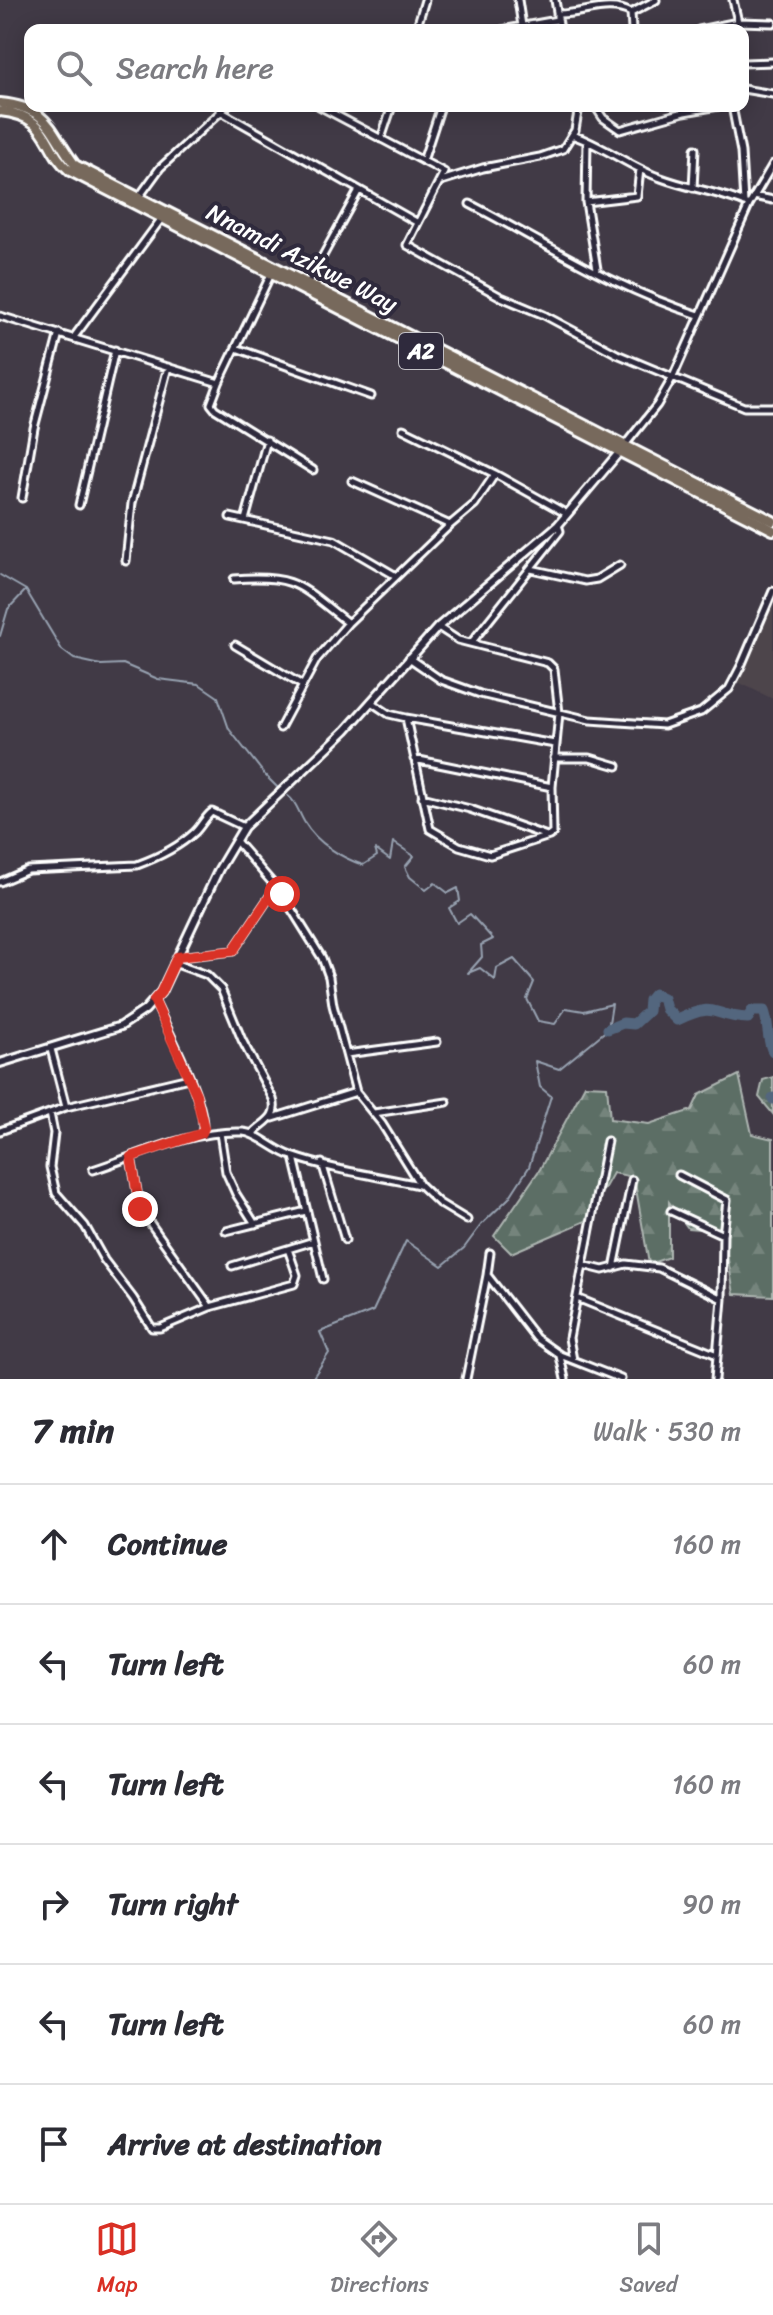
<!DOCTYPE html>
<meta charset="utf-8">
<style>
body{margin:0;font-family:Sriracha,sans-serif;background:#f7f7f7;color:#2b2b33}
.stop{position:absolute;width:24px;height:24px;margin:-18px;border:6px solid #d93025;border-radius:50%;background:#fff}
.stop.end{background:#d93025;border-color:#fff;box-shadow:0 2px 8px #0008}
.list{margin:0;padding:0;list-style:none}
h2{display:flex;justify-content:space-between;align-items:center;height:104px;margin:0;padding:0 32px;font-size:34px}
h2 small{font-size:26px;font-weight:400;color:#7c7c81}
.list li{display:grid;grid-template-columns:52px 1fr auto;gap:24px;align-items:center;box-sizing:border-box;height:120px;padding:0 32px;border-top:2px solid #e1e1e2}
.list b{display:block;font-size:30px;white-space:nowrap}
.list em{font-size:26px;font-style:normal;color:#7c7c81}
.icon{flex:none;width:44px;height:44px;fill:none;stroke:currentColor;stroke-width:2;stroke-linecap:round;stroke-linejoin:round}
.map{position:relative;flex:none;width:773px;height:1379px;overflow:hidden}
.search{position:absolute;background:#fff;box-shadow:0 4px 20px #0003;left:24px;right:24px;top:24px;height:88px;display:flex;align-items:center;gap:20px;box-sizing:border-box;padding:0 28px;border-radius:16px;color:#7c7c81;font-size:30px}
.sheet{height:824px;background:#fff}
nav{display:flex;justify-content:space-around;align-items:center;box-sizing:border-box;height:112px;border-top:2px solid #e1e1e2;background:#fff;font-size:22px;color:#7c7c81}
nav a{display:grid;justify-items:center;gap:4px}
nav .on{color:#d93025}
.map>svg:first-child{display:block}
</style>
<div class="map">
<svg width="773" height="1379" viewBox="0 0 773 1379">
<defs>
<pattern id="forest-firs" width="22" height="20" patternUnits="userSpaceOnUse" patternTransform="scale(2)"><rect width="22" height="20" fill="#5c6e65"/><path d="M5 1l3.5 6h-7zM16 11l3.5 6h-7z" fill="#74847c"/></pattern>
<pattern id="wetland-marsh" width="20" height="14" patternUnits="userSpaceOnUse" patternTransform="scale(2)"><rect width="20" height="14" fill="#5c6e65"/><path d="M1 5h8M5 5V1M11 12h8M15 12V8" fill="none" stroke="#74847c"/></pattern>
</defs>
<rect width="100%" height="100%" fill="#413a46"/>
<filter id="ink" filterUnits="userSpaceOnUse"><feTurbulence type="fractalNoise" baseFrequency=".0125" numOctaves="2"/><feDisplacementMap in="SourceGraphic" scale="16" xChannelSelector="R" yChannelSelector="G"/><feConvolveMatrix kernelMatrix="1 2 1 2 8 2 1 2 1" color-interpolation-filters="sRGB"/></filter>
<g filter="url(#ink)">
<path fill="#4e454c" d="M773 600V699L738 682 762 620Z"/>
<path fill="url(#forest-firs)" stroke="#aeb6b2" stroke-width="2" d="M739 1075 752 1134 773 1139V1296L734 1294 723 1231 688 1228 669 1202V1257L649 1264 634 1177 613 1173 586 1221 511 1253 494 1236 540 1169 585 1085 607 1086 610 1119 649 1124 692 1110 699 1095Z"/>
<path fill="url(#wetland-marsh)" stroke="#aeb6b2" stroke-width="2" d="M773 1077V1114L759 1097 763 1080Z"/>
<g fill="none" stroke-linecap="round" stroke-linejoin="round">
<path stroke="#98a3b2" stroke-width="2" d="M0 575 26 590 62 650 74 659 101 665 123 664 158 679 199 684 218 697 229 729 265 775 278 788
M0 636 8 609 26 590
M288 796C297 802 299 814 305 823 317 843 342 858 363 865L377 856 375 849 390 860 393 842 414 856 405 867 410 877 426 890 435 883 448 893 458 888 460 901 449 908 457 923 470 914 493 939 481 945 482 957 468 973 480 968 495 980 497 968 514 959 534 982 527 999 538 1021 555 1024 566 1008 584 1011 612 1004 608 1029 559 1069 535 1061 540 1087 551 1096 529 1167 509 1198 481 1225 464 1248 442 1266 406 1241 373 1311 320 1332 329 1353 312 1379"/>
<path stroke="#53667e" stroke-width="11" d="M608 1029 623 1023 634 1024 648 1011 649 1000 654 994 663 998 666 1009 677 1020C718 1000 711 1017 748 1018L752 1011H764C769 1023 767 1043 773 1051
M773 1098V1099"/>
<g stroke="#fff" stroke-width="11">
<path id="minor" d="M518 0 522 26
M555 0 560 30
M733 0 738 22
M416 30 425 0
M502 30 557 20V14C582 15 609 0 631 13
M632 30 631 13 656 0
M699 30 738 22 773 23
M743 63 773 62
M743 89 773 94
M595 106 603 118 620 130 684 112 719 106
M732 106 741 152 744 203
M220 111 418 223 444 172 319 106
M572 135C603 145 629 167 661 178 690 189 721 192 749 205
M381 139 392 106
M587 141 586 202 597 269
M423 161 441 106
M441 181 483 168 540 157 563 149 575 130 579 106
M693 188 695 149
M754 196 773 200
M139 197 160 168 227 106
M586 202 637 196 640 169
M470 204C545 243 618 290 699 315
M418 223 407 245 501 297 544 315 617 354 744 407H773
M271 274 219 383 211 404 215 409 313 470
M308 283 359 190
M0 316 219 383
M74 337 162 218
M236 348 371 396
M403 429 495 474 567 514
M625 445 657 405 673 377 749 205 773 164
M352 481 450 525 475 504 495 474
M22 498 34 428 59 333
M79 505 115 350
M230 517 334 540 396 576
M245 520 267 440
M126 561 132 503 168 367
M531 569 585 581 597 579 620 565
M234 579C297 574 300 586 348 623
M471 643 560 531 558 525
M235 645 302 685
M409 658 441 680 480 694 590 720 664 725 701 712 729 689 741 666 773 591
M371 702 389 714 406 718 555 744
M406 718 430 829 459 846 490 855 549 836 553 833 552 787 559 713 554 669 548 663 458 640 438 627
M280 728 317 659 348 623 450 525
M554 758H590L617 766
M414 759 552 787
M422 797 470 809 547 836
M236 841 282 894 322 958 329 977 333 1005 356 1092 382 1124 420 1185 439 1203 467 1220
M0 882 28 870 137 865C156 858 180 846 195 832 202 825 205 817 212 812L244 827
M178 957 233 951 276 887
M174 963 207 975 221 989 242 1040 273 1099C279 1118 263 1122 253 1133
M154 1000C166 1027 210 1108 202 1133
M51 1049 66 1107
M346 1054 437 1042
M50 1113 54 1133 50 1167 56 1193 85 1226 104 1260 133 1298 152 1328H160L210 1307 140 1209 131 1157
M374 1113 447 1102
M273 1118 356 1092
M0 1131 66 1107 189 1078
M220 1133 226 1172 236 1194 255 1224
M294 1157 323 1279
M322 1163 345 1240
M93 1170C142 1154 191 1130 243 1132 258 1133 274 1150 292 1156 332 1170 377 1176 419 1185
M679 1175 727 1200 723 1235 722 1298
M671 1211 723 1235
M226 1231 306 1211
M490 1253 487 1275 536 1338 560 1355 621 1379
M583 1265 607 1141
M232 1266 314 1241
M614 1268 632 1180
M577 1298 717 1355
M210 1307 294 1284 297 1275 288 1249
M560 1356 565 1379
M573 1360 569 1338 583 1265 603 1270 626 1264 659 1268 722 1299 715 1379
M466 1379 487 1275"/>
</g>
<g stroke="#fff" stroke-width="12">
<path id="tertiary" d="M0 1063 121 1026 145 1010 161 992 219 869 244 827 346 730 438 627 558 525 622 449"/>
</g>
<g stroke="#fff" stroke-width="14">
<path id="trunk" d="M0 103C51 108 49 131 75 165L773 521
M0 111C53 117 41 147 70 171L773 530"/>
</g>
<use href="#minor" stroke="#2f2a3d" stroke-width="5"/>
<use href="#tertiary" stroke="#2f2a3d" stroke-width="6"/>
<use href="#trunk" stroke="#77695c" stroke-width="8"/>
</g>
</g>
<g fill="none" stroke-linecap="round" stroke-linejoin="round" filter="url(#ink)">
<path stroke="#d93025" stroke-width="10" d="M140 1209 131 1157 202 1133 204 1128 196 1094 154 1000 161 992 177 957 233 951 276 887 282 894"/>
</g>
<g text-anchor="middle" stroke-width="8" stroke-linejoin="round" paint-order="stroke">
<rect fill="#2f2a3d" stroke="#c1bfc5" stroke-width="2" x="399" y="333" width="44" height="36" rx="6"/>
<g font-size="22" font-weight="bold" fill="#fff">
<text x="421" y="359">A2</text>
</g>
<g font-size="24" fill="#fff" stroke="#2f2a3d">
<text transform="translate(302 258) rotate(27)" y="8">Nnamdi Azikwe Way</text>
</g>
</g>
</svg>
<div class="stop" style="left:282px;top:894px"></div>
<div class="stop end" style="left:140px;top:1209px"></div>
<div class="search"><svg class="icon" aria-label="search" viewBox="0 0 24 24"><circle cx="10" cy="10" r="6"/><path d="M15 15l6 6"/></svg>Search here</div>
</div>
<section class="sheet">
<h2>7 min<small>Walk · 530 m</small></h2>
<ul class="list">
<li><svg class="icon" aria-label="ahead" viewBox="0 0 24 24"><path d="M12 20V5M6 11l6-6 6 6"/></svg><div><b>Continue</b></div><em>160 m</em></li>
<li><svg class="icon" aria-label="left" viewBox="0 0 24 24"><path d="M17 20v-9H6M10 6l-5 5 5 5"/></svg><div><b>Turn left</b></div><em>60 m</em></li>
<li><svg class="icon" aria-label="left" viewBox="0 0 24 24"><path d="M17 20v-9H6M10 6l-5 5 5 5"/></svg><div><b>Turn left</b></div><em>160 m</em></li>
<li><svg class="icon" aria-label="right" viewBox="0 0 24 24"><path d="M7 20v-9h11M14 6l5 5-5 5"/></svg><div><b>Turn right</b></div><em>90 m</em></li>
<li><svg class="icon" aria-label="left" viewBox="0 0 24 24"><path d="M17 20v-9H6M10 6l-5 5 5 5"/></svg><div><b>Turn left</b></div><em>60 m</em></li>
<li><svg class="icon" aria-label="arrive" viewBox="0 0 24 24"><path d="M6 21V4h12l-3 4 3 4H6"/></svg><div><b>Arrive at destination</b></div></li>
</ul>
</section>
<nav>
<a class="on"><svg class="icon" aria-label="map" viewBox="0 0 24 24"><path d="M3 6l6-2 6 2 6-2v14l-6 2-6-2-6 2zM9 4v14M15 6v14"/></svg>Map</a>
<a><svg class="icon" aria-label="directions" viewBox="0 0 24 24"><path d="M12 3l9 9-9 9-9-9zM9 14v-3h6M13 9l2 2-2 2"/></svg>Directions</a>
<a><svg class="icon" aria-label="saved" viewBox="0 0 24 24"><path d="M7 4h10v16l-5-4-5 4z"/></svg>Saved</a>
</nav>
